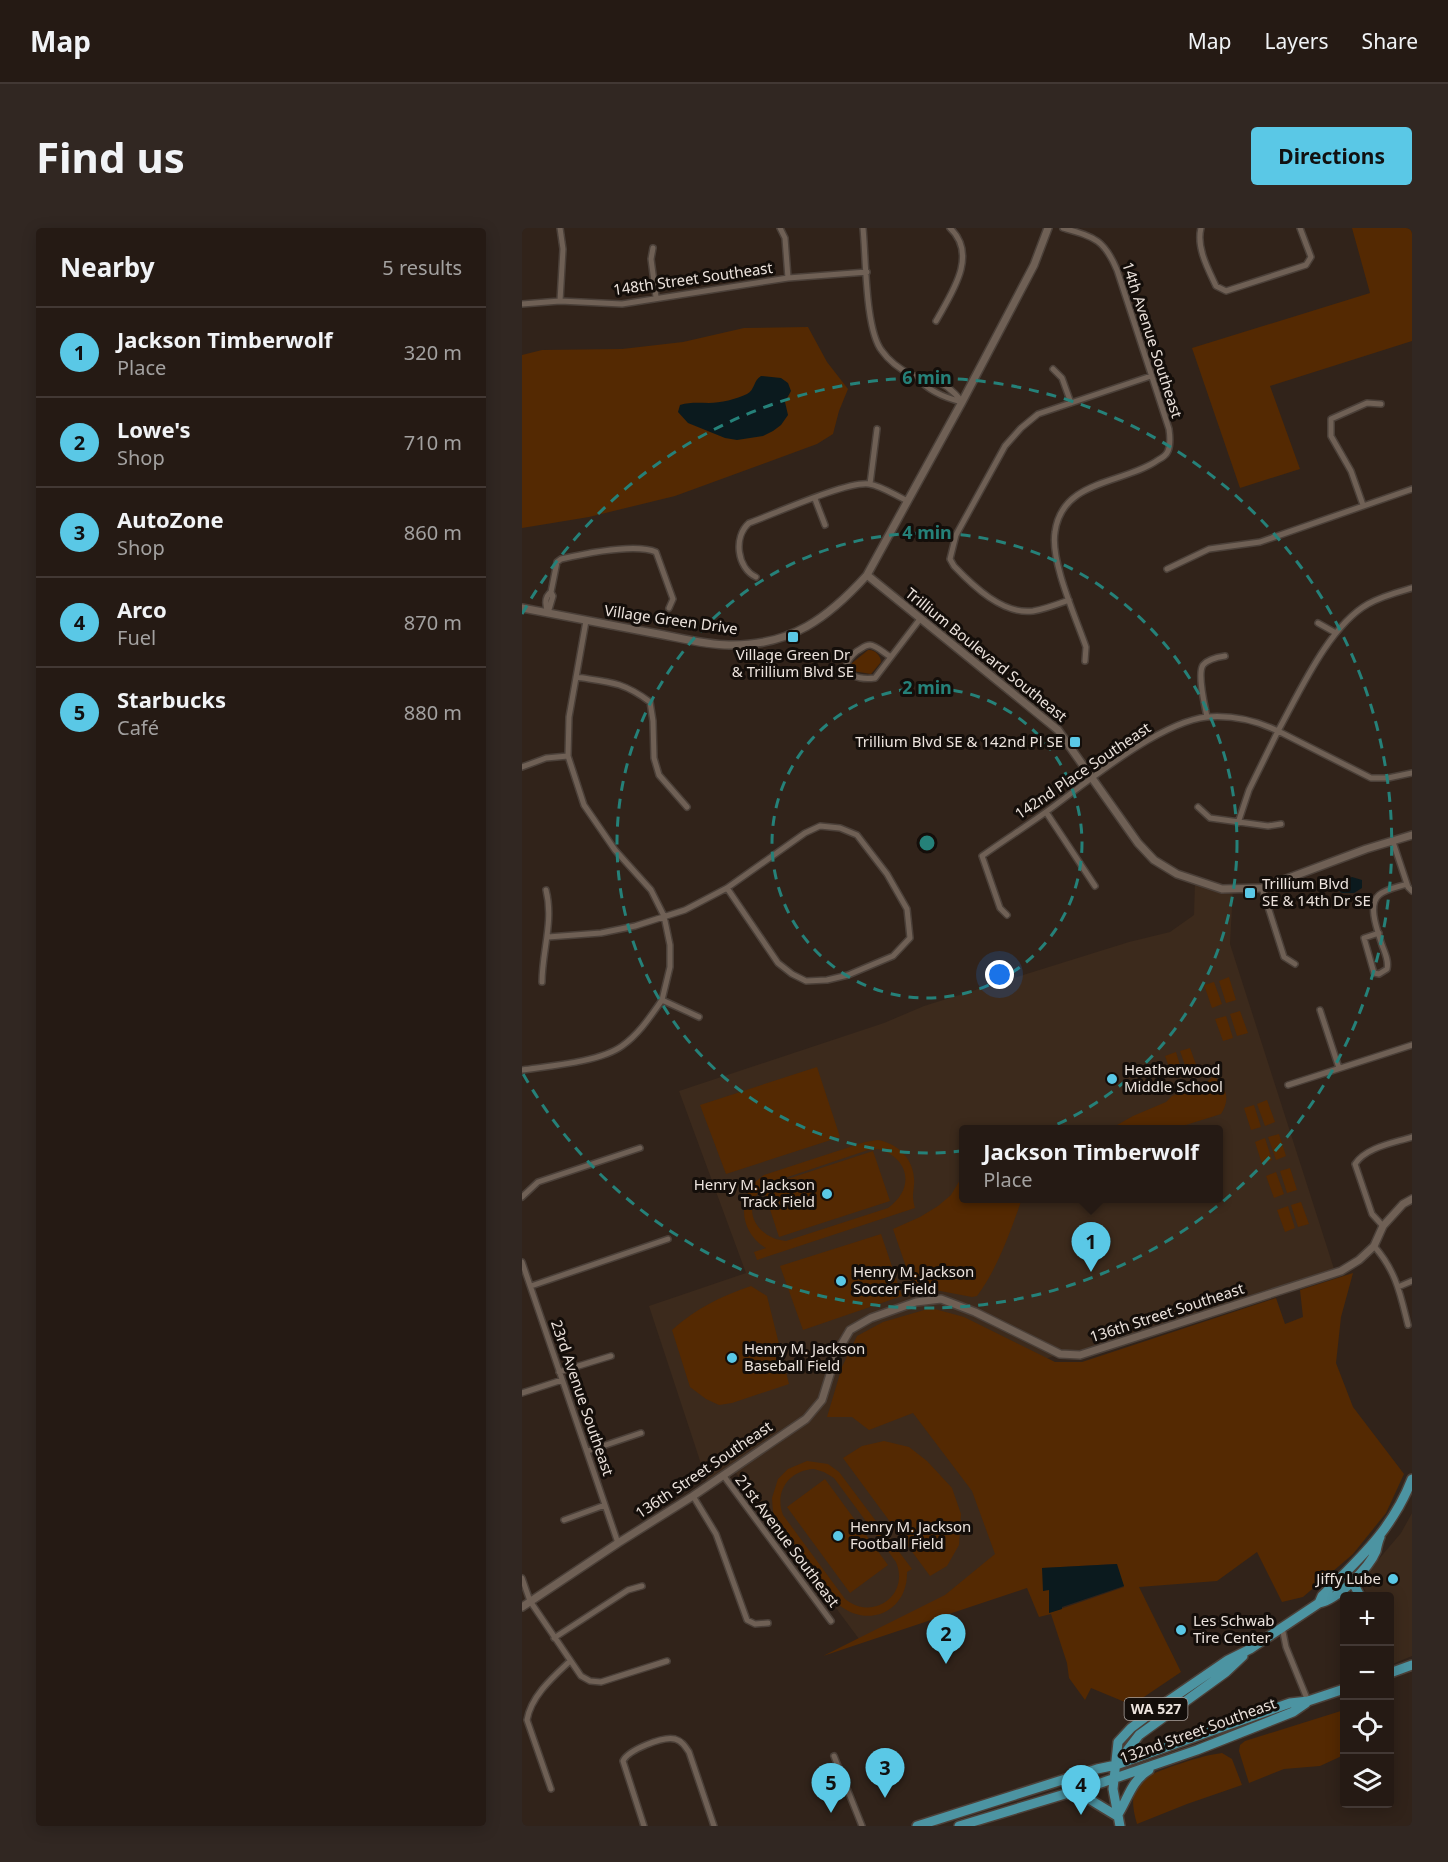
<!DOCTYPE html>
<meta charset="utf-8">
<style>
body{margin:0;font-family:"Noto Sans",sans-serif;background:#312722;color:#f1f3f6}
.controls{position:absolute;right:18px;bottom:18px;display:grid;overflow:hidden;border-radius:6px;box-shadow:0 3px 15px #0003}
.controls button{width:54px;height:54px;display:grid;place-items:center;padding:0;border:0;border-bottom:2px solid #423834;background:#251a14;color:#f1f3f6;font:30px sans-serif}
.you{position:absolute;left:478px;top:747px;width:21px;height:21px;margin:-15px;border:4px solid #fff;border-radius:50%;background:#1a73e8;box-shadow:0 0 0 9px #1a73e833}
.badge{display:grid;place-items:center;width:39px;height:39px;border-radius:50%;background:#5ac8e6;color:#111;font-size:20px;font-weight:700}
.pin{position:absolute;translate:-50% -50px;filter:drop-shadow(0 2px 3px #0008)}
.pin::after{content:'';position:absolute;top:32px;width:21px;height:18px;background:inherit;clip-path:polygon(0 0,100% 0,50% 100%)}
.popup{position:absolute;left:437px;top:897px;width:264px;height:78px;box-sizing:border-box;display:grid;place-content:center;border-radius:6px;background:#251a14;filter:drop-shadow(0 2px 4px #0005);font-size:20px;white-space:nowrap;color:#a3a1a0}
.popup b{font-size:22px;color:#f1f3f6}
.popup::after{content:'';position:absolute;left:50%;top:100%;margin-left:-12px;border:12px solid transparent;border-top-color:#251a14}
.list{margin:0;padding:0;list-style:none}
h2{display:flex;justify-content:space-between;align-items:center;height:78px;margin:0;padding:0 24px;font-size:26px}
h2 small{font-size:20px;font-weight:400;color:#a3a1a0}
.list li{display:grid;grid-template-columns:39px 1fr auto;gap:18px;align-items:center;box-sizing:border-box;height:90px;padding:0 24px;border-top:2px solid #423834}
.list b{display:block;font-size:22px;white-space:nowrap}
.list p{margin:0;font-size:20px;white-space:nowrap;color:#a3a1a0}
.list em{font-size:20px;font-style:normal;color:#a3a1a0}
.icon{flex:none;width:33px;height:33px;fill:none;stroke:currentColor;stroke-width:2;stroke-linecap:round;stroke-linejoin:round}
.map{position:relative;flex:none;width:890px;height:1598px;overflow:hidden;border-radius:6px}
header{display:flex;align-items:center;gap:36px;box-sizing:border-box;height:84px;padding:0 30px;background:#251a14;border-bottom:2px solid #423834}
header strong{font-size:28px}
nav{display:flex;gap:33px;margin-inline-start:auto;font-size:21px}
.intro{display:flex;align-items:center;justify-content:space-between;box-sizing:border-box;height:144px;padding:0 36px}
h1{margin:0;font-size:42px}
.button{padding:15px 27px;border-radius:6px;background:#5ac8e6;color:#111;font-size:21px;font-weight:700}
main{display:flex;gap:36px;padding:0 36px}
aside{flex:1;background:#251a14;border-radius:6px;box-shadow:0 3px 15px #0003}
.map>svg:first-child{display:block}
</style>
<header>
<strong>Map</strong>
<nav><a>Map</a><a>Layers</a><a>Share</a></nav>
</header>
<div class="intro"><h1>Find us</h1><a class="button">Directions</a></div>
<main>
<aside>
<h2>Nearby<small>5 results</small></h2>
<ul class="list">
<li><span class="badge">1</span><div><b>Jackson Timberwolf</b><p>Place</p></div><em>320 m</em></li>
<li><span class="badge">2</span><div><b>Lowe's</b><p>Shop</p></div><em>710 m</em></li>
<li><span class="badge">3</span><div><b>AutoZone</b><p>Shop</p></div><em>860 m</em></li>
<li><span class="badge">4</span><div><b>Arco</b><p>Fuel</p></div><em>870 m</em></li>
<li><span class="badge">5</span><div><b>Starbucks</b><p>Café</p></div><em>880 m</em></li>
</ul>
</aside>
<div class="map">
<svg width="890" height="1598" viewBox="0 0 890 1598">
<rect width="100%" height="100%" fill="#31231a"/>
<path fill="#3c2a1c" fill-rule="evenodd" d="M673 654 711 661 708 716 813 1044 558 1127 538 1126 422 1164 493 1358 337 1411 211 1241 186 1257 127 1078 224 1045 157 863 362 795 402 778 607 714 648 704 672 687ZM442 902H696V970H442Z
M890 1285V1428L868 1437V1368H845L839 1352 879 1305Z"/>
<path fill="#542902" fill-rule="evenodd" d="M830 0H890V113L748 158 778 241 718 260 670 120 848 65Z
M286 99 305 134 326 161 317 183 311 206 295 216 153 268 67 289 0 300V127L20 122 100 121 161 114 222 100Z
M346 422C352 421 359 427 359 434L349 446 331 443 329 436Z
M707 749 714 772 704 775 697 753Z
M692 754 700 776 690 780 682 757Z
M718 783 726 805 715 808 708 786Z
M704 788 711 810 701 813 693 791Z
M668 820 676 842 666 846 658 823Z
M654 824 661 847 651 850 643 828Z
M295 839 318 909 204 946 178 877Z
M692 848C704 860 709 870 699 886L651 901H588L611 888 644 874 650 868 683 855Z
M745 872 753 894 743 898 735 876Z
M732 877 739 899 729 902 722 880Z
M757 906 764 928 754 932 746 909Z
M743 910 750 932 740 936 733 914Z
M356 912C378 916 394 934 392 957 391 967 390 969 393 980L235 1032 232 1024 244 1020C216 1004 214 965 242 947L343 914ZM356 921C388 930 393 961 366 980L264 1013C236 1011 217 981 241 960L257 1009 368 973 351 923 244 958 254 953 346 922Z
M768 940 775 962 765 965 758 943Z
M754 944 762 966 752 970 744 948Z
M441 947 442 970 500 971C488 1004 477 1038 455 1068L450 1069 413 1062 393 1065 371 1001 398 989 416 978 429 967Z
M779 974 787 996 776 999 769 977Z
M766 978 773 1000 763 1004 755 982Z
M359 1006 380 1068 281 1102 258 1038Z
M831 1045 819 1089 814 1135 831 1179 882 1246 864 1285 831 1326 781 1369 760 1374 735 1324 695 1353 617 1359 659 1444 610 1477 569 1460 563 1472 547 1450 545 1435 529 1386 517 1389 505 1360 301 1428 423 1367 473 1326 450 1263 391 1185 347 1202 330 1189H305L320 1139 335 1108 361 1094 409 1080 442 1089 533 1134H560L754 1070 763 1096 781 1089 778 1062ZM594 1336 602 1359 527 1385V1361L521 1363V1340Z
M229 1058 245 1068 267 1156 210 1175 197 1177 184 1171 168 1159 150 1102C173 1081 199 1068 229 1058Z
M362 1213 387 1219 405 1233 430 1260 439 1286 437 1317 425 1338 408 1348 321 1230 340 1218Z
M285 1233 306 1236 317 1244 390 1341 385 1344C386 1383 347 1401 317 1377L258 1297 251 1284 250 1270 256 1251 266 1241ZM292 1241 302 1244 312 1250 374 1334C388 1367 351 1394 323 1371L261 1287C252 1264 267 1242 292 1241Z
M303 1251 366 1337 328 1365 265 1279Z
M822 1482V1527L798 1538 762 1541 727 1555 717 1523 718 1517 723 1513Z
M700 1525 710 1531 720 1557 665 1576 615 1596C603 1555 619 1549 654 1537 669 1532 684 1527 700 1525Z"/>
<path fill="#0b1a1e" d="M239 148 259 150 266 155 269 163 263 174 266 187 259 197 251 203 241 208 215 212 203 210 166 195 156 184 158 177C168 174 177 175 187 175 198 175 215 171 225 166 233 162 231 153 239 148Z
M830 649 840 652V660L832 665H820L816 662V657L818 654Z
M595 1336 602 1358 540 1379V1381L527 1385V1362L521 1363 520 1340Z"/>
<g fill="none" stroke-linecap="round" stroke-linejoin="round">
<g stroke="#4b4039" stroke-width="8">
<path id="minor" d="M258 0 263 10 266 50
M341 0C344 29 343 102 360 123 367 133 378 141 389 147 395 150 400 148 407 150 420 154 432 163 440 174
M541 0C572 9 582 11 595 42L647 201C648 208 649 216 646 223 644 228 640 230 636 232 602 256 540 251 533 304 528 333 554 390 564 419L563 433
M679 0C674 19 686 41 694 58L704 63 784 37 789 29 778 0
M131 20 129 31 134 69
M38 73 41 21 38 0
M0 76 38 73 100 76 266 50 345 44
M414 93C429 66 457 27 428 0
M531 141 540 150 549 175
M396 150C406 163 424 170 440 174
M348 256 355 201
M293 271 303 297
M841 277 829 243 809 208V191L845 175 859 176
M645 341 687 321 738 314 890 261
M234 349C215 340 211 309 227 295 252 286 325 253 347 256 360 258 374 268 386 273
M547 372C536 376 523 381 511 383 481 387 451 358 432 338L428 331 434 307 483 218 499 200 516 186 629 148
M26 385 31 368 29 364 35 334 39 331C61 326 113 315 134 324L151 371 147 380
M26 385C23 377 22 369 29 364
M64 393 47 489 46 528 62 577 93 622 129 662 142 688 148 717V739L140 772
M796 395 812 404
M369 429C363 426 354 417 348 417 343 417 339 421 335 423 312 442 331 453 353 450L398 391
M54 449C86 454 100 453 128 474L131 493 132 530 137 547 165 579
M685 489C683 478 675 446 681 437 686 431 696 429 703 428
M0 539 24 530 46 528
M676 579 688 590 746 598 759 596
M524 584 573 658
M716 595 727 562 756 503 849 550H866L890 545
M871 614 886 659 890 663
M740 660 762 729 773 736
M485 687 478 680 460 628C481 613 503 599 524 584 564 555 637 494 685 489 711 487 733 492 756 503 778 463 807 398 846 376 860 368 876 364 890 360
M857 705 842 710 852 745 857 746 865 741C867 733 863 725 860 717 856 704 845 677 857 667 864 661 876 659 885 656
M26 709 79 705 113 698 163 682 205 660 283 605 298 598 318 600 335 607 365 646 385 681 388 710 371 728 326 747 305 752 284 753 270 746 256 735 205 660
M20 754C20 723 32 693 24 662
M798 782 817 840
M0 842C27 838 78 834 100 818 117 806 128 789 140 772L177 789
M766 857 890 817
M0 969 16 954 118 920
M861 998 850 986 833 936C844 919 872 915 890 909
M852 1018C874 1043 878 1065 886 1097
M0 1034 96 1315
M9 1058 146 1011
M876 1059 890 1053
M37 1144 89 1128
M0 1165 40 1152
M66 1223 119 1205
M201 1247 309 1393
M171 1268 194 1306 225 1392 233 1396 246 1395
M42 1292 83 1277
M0 1350 8 1373 59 1448 68 1453 79 1454 145 1433
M760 1399 764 1419 786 1473
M32 1410 106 1362 120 1358
M312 1528 340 1598
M29 1561 5 1492C9 1468 31 1449 48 1433
M122 1598 101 1533C106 1522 141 1508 153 1511 160 1513 163 1518 167 1524L192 1598"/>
</g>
<g stroke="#4b4039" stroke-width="10">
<path id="tertiary" d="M345 347 536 502 616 615 632 632 655 646 700 661 740 660 844 621 890 607
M0 380C43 388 87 397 131 405 155 409 182 417 207 417 269 418 306 390 345 347L440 174 512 37 526 0
M0 1379 96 1315 171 1268 284 1191 300 1172 315 1124 328 1102 349 1090 394 1074 419 1071 453 1084 538 1126 558 1127 819 1043 837 1032 852 1018 861 998 881 976 890 971"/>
</g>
<g stroke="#4b4039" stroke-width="12">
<path id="primary" d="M830 1353 838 1368
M797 1375 800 1368C838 1330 870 1302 890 1251
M868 1445 890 1437
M594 1537 617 1507 704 1444 721 1428
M548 1565 567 1571 595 1588
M595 1588C606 1571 609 1553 627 1542
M395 1598 575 1541 594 1537 768 1475 786 1473 822 1461
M437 1598 573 1557 675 1522 771 1484 784 1475
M598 1598 591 1561 596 1514 609 1500 633 1482 706 1432 728 1421 797 1375C815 1372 847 1340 854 1323 855 1319 856 1313 858 1309"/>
</g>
<use href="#minor" stroke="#6f6055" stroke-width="5"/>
<use href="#tertiary" stroke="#6f6055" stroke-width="7"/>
<use href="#primary" stroke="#4c94a2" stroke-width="9"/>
</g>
<g fill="none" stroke="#258179" stroke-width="3" stroke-dasharray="10 8">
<circle cx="405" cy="615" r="155"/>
<circle cx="405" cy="615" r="310"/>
<path d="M0 386A465 465 0 1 1 0 844"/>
</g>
<g fill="#5ac8e6" stroke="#140e0a" stroke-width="2">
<rect x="265" y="403" width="12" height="12" rx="3"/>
<rect x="547" y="508" width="12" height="12" rx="3"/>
<rect x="722" y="659" width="12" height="12" rx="3"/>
<circle cx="590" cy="851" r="6"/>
<circle cx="305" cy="966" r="6"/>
<circle cx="319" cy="1053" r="6"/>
<circle cx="210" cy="1130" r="6"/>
<circle cx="316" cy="1308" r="6"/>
<circle cx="871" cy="1351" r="6"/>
<circle cx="659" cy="1402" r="6"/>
</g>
<g text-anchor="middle" stroke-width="6" stroke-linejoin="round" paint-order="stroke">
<rect fill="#140e0a" stroke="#aba39e" stroke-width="1.5" x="602.5" y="1470" width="63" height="22" rx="4.5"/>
<g font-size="14" font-weight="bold" fill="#ece3dd">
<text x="634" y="1486">WA 527</text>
</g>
<g font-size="15" fill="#ece3dd" stroke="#140e0a">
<text transform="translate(171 51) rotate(-8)" y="5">148th Street Southeast</text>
<text transform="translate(630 112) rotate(72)" y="5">14th Avenue Southeast</text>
<text transform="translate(149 392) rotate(8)" y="5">Village Green Drive</text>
<text transform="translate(464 427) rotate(39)" y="5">Trillium Boulevard Southeast</text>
<text transform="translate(561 543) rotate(-34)" y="5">142nd Place Southeast</text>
<text transform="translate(645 1085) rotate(-18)" y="5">136th Street Southeast</text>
<text transform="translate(60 1170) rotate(71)" y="5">23rd Avenue Southeast</text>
<text transform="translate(182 1242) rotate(-34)" y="5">136th Street Southeast</text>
<text transform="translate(265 1313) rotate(53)" y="5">21st Avenue Southeast</text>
<text transform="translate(676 1503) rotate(-20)" y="5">132nd Street Southeast</text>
</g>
<g font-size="15" fill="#ece3dd" stroke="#140e0a" text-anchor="start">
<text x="271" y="432" text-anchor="middle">Village Green Dr<tspan x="271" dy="17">&amp; Trillium Blvd SE</tspan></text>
<text x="541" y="519" text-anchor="end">Trillium Blvd SE &amp; 142nd Pl SE</text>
<text x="740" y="661">Trillium Blvd<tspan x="740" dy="17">SE &amp; 14th Dr SE</tspan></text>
<text x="602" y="847">Heatherwood<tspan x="602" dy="17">Middle School</tspan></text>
<text x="293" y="962" text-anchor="end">Henry M. Jackson<tspan x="293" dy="17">Track Field</tspan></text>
<text x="331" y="1049">Henry M. Jackson<tspan x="331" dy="17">Soccer Field</tspan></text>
<text x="222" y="1126">Henry M. Jackson<tspan x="222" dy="17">Baseball Field</tspan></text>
<text x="328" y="1304">Henry M. Jackson<tspan x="328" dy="17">Football Field</tspan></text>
<text x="859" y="1356" text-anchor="end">Jiffy Lube</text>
<text x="671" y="1398">Les Schwab<tspan x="671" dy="17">Tire Center</tspan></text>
</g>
</g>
<circle cx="405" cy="615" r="9" fill="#258179" stroke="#140e0a" stroke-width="3"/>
<g font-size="18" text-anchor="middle" font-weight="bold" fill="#258179" stroke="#140e0a" stroke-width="6" stroke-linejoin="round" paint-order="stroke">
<text x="405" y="156">6 min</text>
<text x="405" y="311">4 min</text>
<text x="405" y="466">2 min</text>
</g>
</svg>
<div class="controls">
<button>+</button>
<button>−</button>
<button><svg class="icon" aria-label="locate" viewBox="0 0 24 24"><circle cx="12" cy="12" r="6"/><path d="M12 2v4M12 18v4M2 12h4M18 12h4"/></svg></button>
<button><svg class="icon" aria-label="layers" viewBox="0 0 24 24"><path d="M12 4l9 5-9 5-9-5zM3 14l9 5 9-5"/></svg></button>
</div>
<div class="you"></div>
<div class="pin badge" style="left:569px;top:1044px">1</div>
<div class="popup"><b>Jackson Timberwolf</b>Place</div>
<div class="pin badge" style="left:424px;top:1436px">2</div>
<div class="pin badge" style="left:363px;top:1570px">3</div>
<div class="pin badge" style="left:559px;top:1587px">4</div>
<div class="pin badge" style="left:309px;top:1585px">5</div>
</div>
</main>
